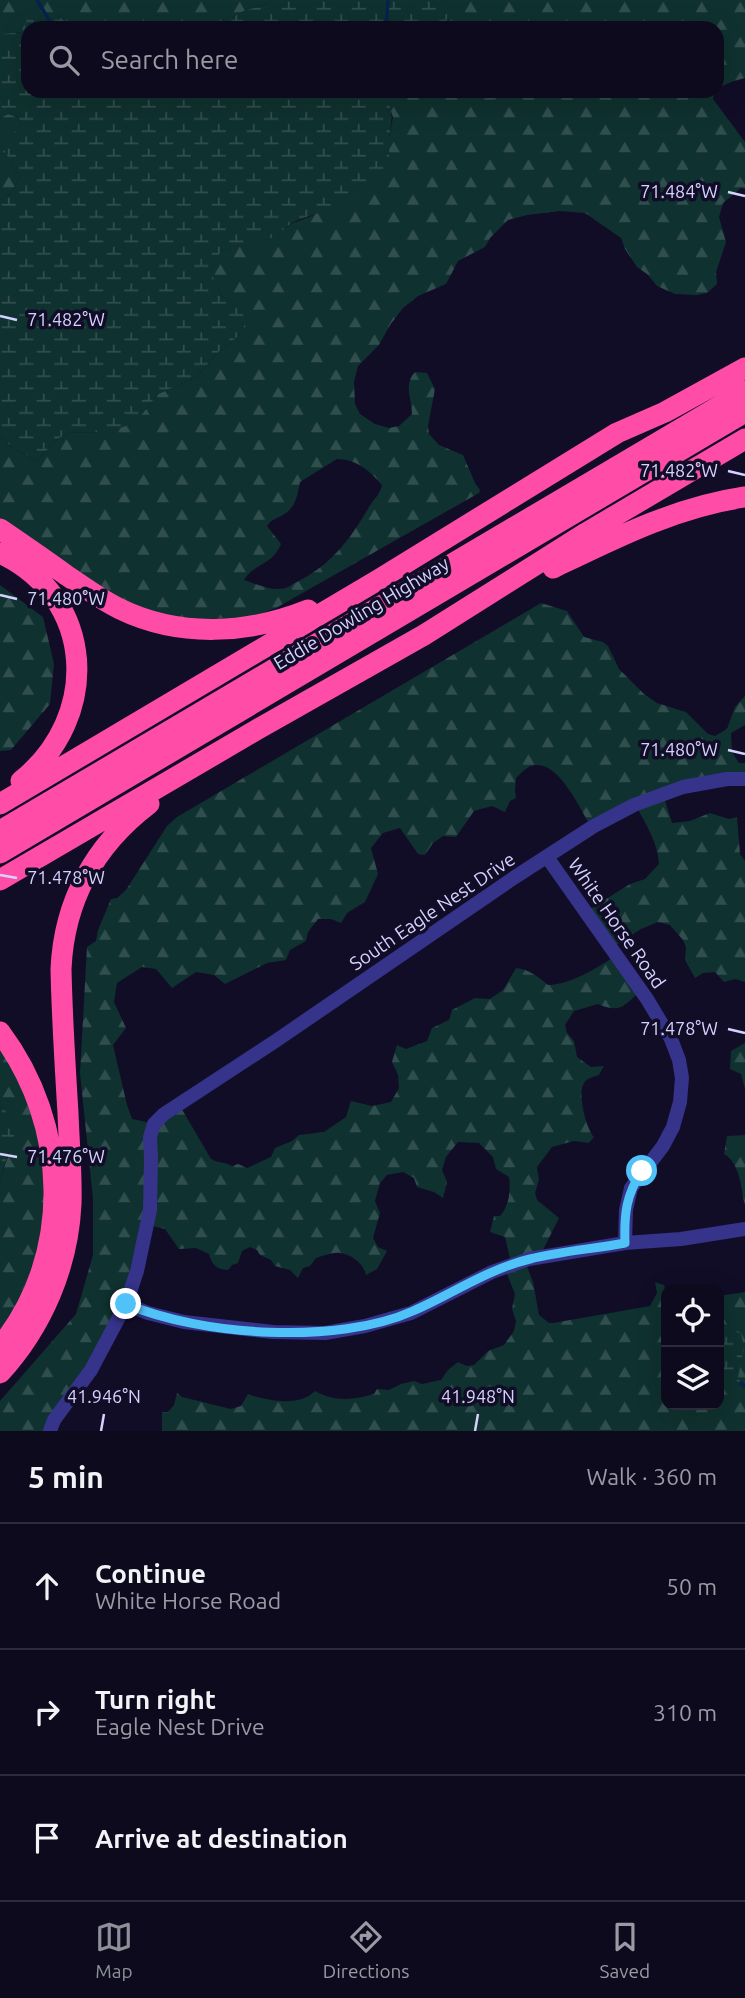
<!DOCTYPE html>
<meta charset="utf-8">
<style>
body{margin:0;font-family:Ubuntu,sans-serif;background:#1b182a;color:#f1f3f6}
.controls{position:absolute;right:21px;bottom:21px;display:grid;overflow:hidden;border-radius:14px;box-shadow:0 7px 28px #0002}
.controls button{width:63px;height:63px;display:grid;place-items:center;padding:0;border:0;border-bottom:2px solid #2d2b3b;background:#0d0a1d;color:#f1f3f6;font:35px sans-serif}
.stop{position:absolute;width:21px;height:21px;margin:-16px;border:5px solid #4fc3f7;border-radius:50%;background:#fff}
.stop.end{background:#4fc3f7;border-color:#fff;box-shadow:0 2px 7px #0008}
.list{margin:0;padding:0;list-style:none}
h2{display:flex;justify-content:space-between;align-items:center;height:91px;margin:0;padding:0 28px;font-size:30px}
h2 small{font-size:23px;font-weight:400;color:#9a9aa4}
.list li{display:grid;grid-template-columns:46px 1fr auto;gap:21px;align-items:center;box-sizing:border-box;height:126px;padding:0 28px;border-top:2px solid #2d2b3b}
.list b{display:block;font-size:26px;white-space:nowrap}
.list p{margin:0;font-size:23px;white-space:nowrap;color:#9a9aa4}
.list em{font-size:23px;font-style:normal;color:#9a9aa4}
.icon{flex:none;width:38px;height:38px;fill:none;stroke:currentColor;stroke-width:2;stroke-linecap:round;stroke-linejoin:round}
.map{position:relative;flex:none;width:745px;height:1431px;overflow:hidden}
.search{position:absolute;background:#0d0a1d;box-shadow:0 7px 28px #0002;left:21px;right:21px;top:21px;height:77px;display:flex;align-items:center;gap:18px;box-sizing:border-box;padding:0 24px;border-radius:21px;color:#9a9aa4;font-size:26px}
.sheet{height:469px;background:#0d0a1d}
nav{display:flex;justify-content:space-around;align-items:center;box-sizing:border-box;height:98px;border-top:2px solid #2d2b3b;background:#0d0a1d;font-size:19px;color:#9a9aa4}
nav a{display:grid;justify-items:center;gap:4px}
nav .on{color:#8c9099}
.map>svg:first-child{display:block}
</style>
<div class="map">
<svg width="745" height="1431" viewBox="0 0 745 1431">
<defs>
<pattern id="forest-firs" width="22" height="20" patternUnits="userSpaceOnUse" patternTransform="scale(1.75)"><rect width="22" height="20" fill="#0f312f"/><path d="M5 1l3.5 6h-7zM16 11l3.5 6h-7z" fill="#314e4e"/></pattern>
<pattern id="wetland-marsh" width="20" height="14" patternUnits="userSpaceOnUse" patternTransform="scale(1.75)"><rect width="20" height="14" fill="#0f312f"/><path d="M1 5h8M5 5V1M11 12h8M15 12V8" fill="none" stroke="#314e4e"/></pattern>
</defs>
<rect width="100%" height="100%" fill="#110d27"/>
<path fill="url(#forest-firs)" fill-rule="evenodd" d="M0 0H273C257 11 233 7 228 28H73L56 14 28 13 24 32 0 34Z
M446 0H745V78L734 81 717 88V28H444L450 6Z
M383 91H714L713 99 745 142V189L741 188 723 203 719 217 726 242 716 272 717 284 707 293 697 295 675 294 657 286 647 274 637 267 625 249 621 238 585 213 560 211 527 215 508 220 490 238 485 247 458 261 446 284 418 296 403 308 390 325 379 345 358 366 354 382 355 404 360 414 375 424 389 428 399 426 412 414C412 399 403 385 415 372L427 373 435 389 428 426 429 434 439 445 463 455 475 483 480 490 479 493 276 608 251 617 149 622 0 531V436L13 448 36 461 59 438 69 433 105 432 142 414 158 394 197 377 217 353 241 334 243 314 221 295 208 266 218 254 230 247 267 240 293 223 314 215 389 158 388 144 393 117ZM337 459C356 459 370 471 382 485 379 497 375 497 369 507 350 540 330 566 295 583 292 584 289 587 286 588 272 592 257 584 244 580 254 563 272 566 281 544L267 526C271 520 275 519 281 516 296 508 297 497 300 482Z
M8 114 18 117 22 125C0 150 4 149 19 177 15 189 11 195 0 200V118Z
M0 585 43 617 54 664 50 704 11 750 0 751Z
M541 603 567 611 584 637 603 642 608 646 619 669 644 694 657 703 686 712 708 734 715 736 727 729 735 707 745 696V725L731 733 732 752 739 763H745V779L664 797 672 823 690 821 710 813 729 819 737 817 740 854 745 861V982L735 979 724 982 715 972 703 973 695 978 685 960 686 947 683 940 670 925 658 922 641 929 613 947 587 911 630 884 645 879 659 864C658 843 646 824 636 806L591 827C580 809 556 754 529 767 525 769 520 774 516 778L515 790 516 798 510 801 505 812 492 806 474 811 456 837 443 836 433 843 425 855 418 854 400 828 383 833 371 848 378 874 365 902 347 913 341 923 331 919H318L308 932 306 941 290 950 286 960 267 963 225 984 214 975 196 972 172 988 156 969 142 967 117 983 114 1002 126 1028 113 1045 127 1105 132 1119 156 1124 180 1106 211 1159C218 1163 225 1162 232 1166L238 1164 247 1168 271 1157 275 1148 292 1141 299 1135 324 1132 346 1117 351 1101 372 1106 391 1102 399 1088 398 1075 392 1062 397 1045 406 1049 427 1041 432 1028 449 1020 452 1010 475 998 490 999 503 990 516 968C529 969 538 977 548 985 572 984 597 968 617 955L641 991C624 1005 621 1014 598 1004L574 1011 565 1025 567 1033 574 1041 577 1057 591 1067 604 1066 599 1075C593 1077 587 1078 584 1083 577 1092 586 1129 594 1137L589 1143 574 1141 552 1147 537 1167 539 1180 535 1193 537 1200 559 1218 540 1256 526 1264 533 1282 539 1315 549 1323H553L650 1306 657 1293 655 1282 664 1285 666 1293V1405H719V1366L737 1339 730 1327 719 1322V1296L745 1292V1431H162V1412H168L174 1405 177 1393 182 1397 231 1409 241 1406 248 1394C266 1401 300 1407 315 1391 334 1402 354 1400 374 1394L377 1389 389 1390 401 1384 414 1381 422 1384 441 1380 448 1370 458 1362 467 1366 474 1365 488 1351 504 1345 514 1331 516 1321 512 1309 515 1294 505 1269 511 1263 505 1237 490 1232 494 1216H500C509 1206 511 1191 509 1177L496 1169 493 1157 479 1143 458 1142 446 1157 442 1170 447 1182 443 1198 434 1192 417 1187 414 1178 403 1172 387 1175 380 1183 375 1201 380 1213 373 1238 378 1247 387 1251 377 1269 366 1275C364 1264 351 1254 340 1253 333 1252 323 1256 316 1258L310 1266 303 1268 298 1278 290 1270 275 1266 271 1260 260 1255 257 1250 250 1247 242 1251 238 1263 232 1265 228 1270C216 1269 212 1265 209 1254L196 1248 179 1249 165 1229 144 1224 141 1225 122 1301 108 1329 47 1431H0V1401L76 1314 93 1255V1199L80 1073 87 947 96 941 98 930 111 899 117 898 126 890 167 826 177 817Z
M0 1038 45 1145 43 1244 0 1343V1180L9 1153 5 1110 0 1107Z
M745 1043V1089L741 1074 730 1069 731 1051Z
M745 1135V1206C741 1188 740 1163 724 1154L727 1136Z"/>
<path fill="url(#wetland-marsh)" d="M273 0H446L451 6 444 28H228C233 7 257 11 273 0Z
M43 12 56 14 73 28H28V91H383C396 117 391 116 389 142 388 148 390 153 389 158 383 202 329 207 296 221 285 226 276 238 264 241 238 248 225 241 209 267L221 295 244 314 246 321 241 334 217 353 197 377 158 394 142 414 126 426 105 432 69 433 59 438 36 461 13 448 0 436V200C11 195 15 189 19 177L4 150 5 141 22 125 18 117 8 114 0 118V34L24 32 28 13Z
M0 1107 5 1110 16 1129 0 1180Z
M719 1321 741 1333 744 1348 738 1377 741 1383 719 1374Z"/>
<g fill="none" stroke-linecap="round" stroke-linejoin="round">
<path stroke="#07224b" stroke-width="3.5" d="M37 0 54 28
M386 28 388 0
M741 1383 745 1387"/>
<path stroke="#35338a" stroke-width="14" d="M547 857 647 999 671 1039 679 1060 682 1078 680 1102 673 1127 663 1146 631 1188 626 1210 625 1243
M126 1304 148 1313 184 1322 273 1332 325 1333 365 1326 411 1313 492 1272 529 1259 625 1243 681 1239 745 1229
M50 1431 54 1420 91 1370 126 1304 137 1271 150 1210 151 1158 150 1137 154 1124 164 1114 277 1040 515 877 594 826 634 805 683 787 727 779H745"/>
<path stroke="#ff4da7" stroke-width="21" d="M0 529C22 544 44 559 66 575 84 587 101 600 120 609 180 638 248 634 308 610
M0 553C96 598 101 717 21 781
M553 568C615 538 676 507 745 497
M0 804 378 580 617 433 665 412 745 368
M0 831 745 391
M0 853 745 412
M0 880 258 729 424 635 586 533 745 439
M0 1032C69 1124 75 1255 0 1347
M0 1373C42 1327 68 1267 71 1204 72 1174 69 1143 68 1113 65 1065 62 1017 61 969 64 901 95 845 149 804"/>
</g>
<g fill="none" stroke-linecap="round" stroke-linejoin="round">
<path stroke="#4fc3f7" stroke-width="9" d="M126 1304C202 1336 337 1345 413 1311 452 1294 488 1269 530 1259 561 1251 593 1249 625 1243 624 1214 626 1195 642 1171"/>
</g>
<path fill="none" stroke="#d6d2ff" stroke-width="2.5" d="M728 192 745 196M0 316 17 320M728 471 745 475M0 595 17 599M728 750 745 754M0 875 17 878M728 1029 745 1033M0 1154 17 1157M101 1431 104 1414M475 1431 478 1414"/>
<g text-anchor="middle" stroke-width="7" stroke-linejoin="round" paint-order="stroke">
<g font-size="19" fill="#d6d2ff" stroke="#110d27">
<text transform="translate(361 613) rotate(-31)" y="7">Eddie Dowling Highway</text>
<text transform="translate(432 911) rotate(-34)" y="7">South Eagle Nest Drive</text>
<text transform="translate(617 923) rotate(55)" y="7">White Horse Road</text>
</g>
</g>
<g font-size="18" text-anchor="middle" fill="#d6d2ff" stroke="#110d27" stroke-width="7" stroke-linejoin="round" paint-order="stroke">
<text x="679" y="198">71.484°W</text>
<text x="66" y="326">71.482°W</text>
<text x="679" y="477">71.482°W</text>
<text x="66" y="605">71.480°W</text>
<text x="679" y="756">71.480°W</text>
<text x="66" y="884">71.478°W</text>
<text x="679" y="1035">71.478°W</text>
<text x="66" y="1163">71.476°W</text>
<text x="104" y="1403">41.946°N</text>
<text x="478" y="1403">41.948°N</text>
</g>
</svg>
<div class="controls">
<button><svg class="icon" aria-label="locate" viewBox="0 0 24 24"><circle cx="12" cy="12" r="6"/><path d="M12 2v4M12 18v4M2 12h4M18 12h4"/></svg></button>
<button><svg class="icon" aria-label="layers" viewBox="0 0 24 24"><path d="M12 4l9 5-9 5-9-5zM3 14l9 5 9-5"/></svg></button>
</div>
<div class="stop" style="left:642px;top:1171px"></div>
<div class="stop end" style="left:126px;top:1304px"></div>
<div class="search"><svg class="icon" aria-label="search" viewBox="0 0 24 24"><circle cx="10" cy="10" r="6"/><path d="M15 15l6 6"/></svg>Search here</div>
</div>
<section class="sheet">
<h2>5 min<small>Walk · 360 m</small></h2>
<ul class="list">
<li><svg class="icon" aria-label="ahead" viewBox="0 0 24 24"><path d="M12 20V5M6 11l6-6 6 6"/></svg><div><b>Continue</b><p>White Horse Road</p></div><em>50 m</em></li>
<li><svg class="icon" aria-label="right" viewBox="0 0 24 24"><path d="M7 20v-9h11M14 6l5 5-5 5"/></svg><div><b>Turn right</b><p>Eagle Nest Drive</p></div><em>310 m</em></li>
<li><svg class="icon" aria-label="arrive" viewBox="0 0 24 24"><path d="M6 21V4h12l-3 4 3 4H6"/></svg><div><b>Arrive at destination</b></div></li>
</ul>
</section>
<nav>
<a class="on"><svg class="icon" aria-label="map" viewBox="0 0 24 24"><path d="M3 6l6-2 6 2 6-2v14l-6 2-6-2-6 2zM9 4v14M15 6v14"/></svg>Map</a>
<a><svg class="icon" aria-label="directions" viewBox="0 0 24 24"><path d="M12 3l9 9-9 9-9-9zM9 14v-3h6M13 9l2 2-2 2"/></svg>Directions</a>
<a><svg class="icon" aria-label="saved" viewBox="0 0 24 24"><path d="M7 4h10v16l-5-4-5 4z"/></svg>Saved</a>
</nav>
